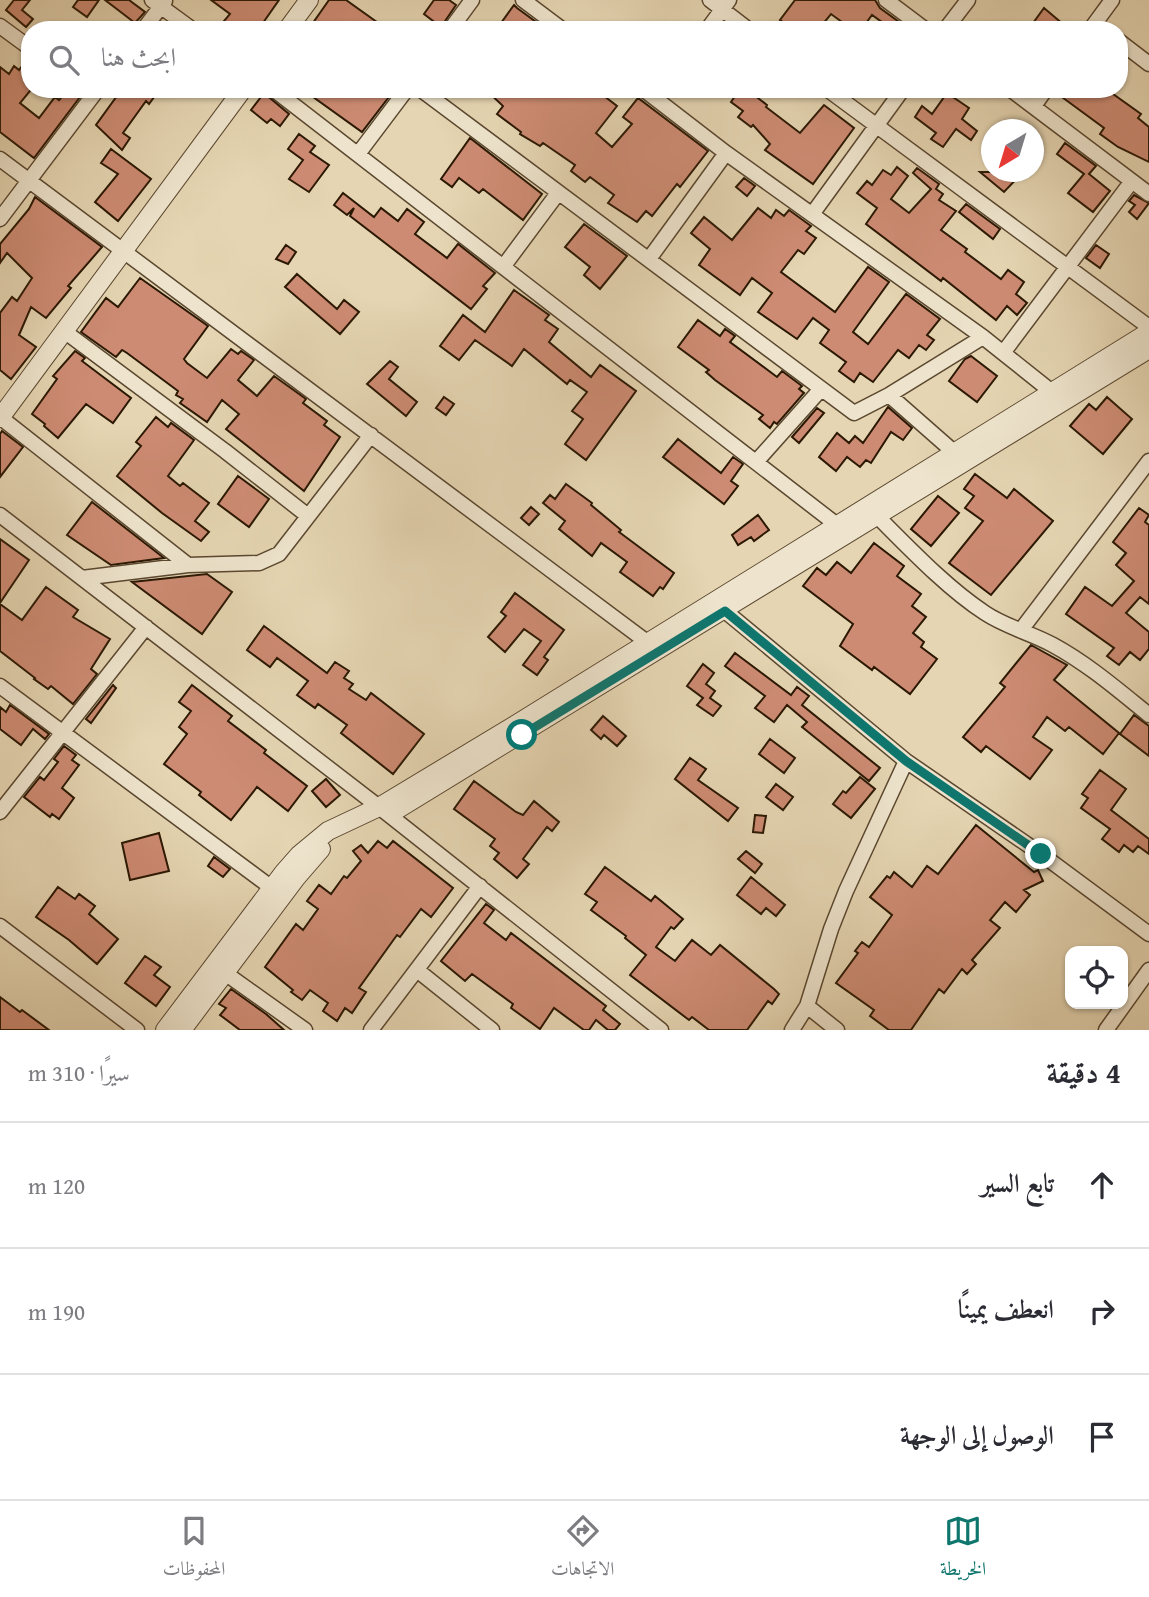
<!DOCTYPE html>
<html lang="ar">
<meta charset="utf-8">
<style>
body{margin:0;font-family:"Gentium Book Plus",Amiri,serif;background:#f7f7f7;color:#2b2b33;direction:rtl}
.controls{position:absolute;right:21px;bottom:21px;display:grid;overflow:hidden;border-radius:14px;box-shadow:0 2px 5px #0004}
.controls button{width:63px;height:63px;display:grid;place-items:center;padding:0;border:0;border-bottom:2px solid #e1e1e2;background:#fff;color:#2b2b33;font:35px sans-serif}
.compass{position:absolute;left:981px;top:119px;width:63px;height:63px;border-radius:50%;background:#fff;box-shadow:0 2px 5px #0004;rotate:218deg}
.stop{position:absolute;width:21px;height:21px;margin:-16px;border:5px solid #0f766e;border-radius:50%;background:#fff}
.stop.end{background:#0f766e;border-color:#fff;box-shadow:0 2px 7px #0008}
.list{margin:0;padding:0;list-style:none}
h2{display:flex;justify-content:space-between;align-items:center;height:91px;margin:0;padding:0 28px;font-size:30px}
h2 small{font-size:23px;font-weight:400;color:#7c7c81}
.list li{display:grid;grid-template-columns:46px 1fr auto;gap:21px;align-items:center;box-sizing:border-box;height:126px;padding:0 28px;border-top:2px solid #e1e1e2}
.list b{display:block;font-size:26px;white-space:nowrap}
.list em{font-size:23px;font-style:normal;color:#7c7c81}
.icon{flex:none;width:38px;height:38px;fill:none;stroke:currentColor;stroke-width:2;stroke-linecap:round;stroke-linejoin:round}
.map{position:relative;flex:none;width:1149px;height:1030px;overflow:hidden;direction:ltr}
.search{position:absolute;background:#fff;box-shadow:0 2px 5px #0004;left:21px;right:21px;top:21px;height:77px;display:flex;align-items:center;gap:18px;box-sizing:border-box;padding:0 24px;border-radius:28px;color:#7c7c81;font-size:26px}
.sheet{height:469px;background:#fff}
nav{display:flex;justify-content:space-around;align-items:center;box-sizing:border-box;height:98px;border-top:2px solid #e1e1e2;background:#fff;font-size:19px;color:#7c7c81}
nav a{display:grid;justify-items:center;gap:4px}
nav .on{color:#0f766e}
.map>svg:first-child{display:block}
</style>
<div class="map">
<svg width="1149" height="1030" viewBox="0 0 1149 1030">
<rect width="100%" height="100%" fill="#e5d5b2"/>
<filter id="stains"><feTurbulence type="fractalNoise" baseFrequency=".00286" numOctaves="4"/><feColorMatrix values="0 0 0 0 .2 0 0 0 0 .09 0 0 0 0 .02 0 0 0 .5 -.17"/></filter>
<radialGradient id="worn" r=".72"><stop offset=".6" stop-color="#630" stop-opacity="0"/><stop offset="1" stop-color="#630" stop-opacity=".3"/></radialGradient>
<path fill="#cd8b73" stroke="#2b1803" stroke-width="2" d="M14 0H30L22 10 33 19 26 27 6 10Z
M78 0H99L87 17 73 7Z
M105 0H129L145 12 135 23Z
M211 0H279L258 30H236L224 21 230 14Z
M329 0H346L388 30H308Z
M434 0H449L456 5 441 27 424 14Z
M795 0H875L880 8 910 30H893L872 15 861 30H853L831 14 818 30H794L780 20Z
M514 5 517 8 547 30H496Z
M1044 8 1070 30H1028Z
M29 57 30 91 20 103 39 118 55 97 59 100 68 89H78L83 93 34 158 0 132V67L9 74 14 66 19 70Z
M122 89H160L149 104 146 101 123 133 130 138 122 150 96 125Z
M302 89H395L362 132Z
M485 89H595L617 106 596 133 612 147 632 124 623 117 638 98 708 151 680 187 677 184 652 216 646 211 637 222 608 203 614 195 590 177 585 182 571 171 575 165 543 143 540 146 520 134 521 132 497 114 503 106Z
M740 89H764L758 98 767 105 766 107 800 133 824 105 854 128 813 184 765 150 770 144 753 125 751 127 738 117 743 111 731 102Z
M1056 89H1106L1141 114 1138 118 1149 127V162L1118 147 1100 134 1104 128 1055 92Z
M264 93 289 114 280 126 271 119 267 123 251 110Z
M947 93 969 108 962 119 977 131 971 140 956 129 943 147 931 139 936 133 915 117 922 106 932 114Z
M299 134 315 146 310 152 329 165 309 192 289 179 303 160 288 149Z
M470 138 542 194 523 220 483 189 479 193 459 178 452 187 441 179Z
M1065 143 1096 166 1089 174 1110 191 1093 212 1068 193 1084 174 1057 154Z
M111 149 151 179 118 221 95 202 118 174 101 163Z
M897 167 908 176 891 199 909 213 931 189 913 173 917 168 939 184 936 189 943 194 939 200 956 211 941 230 967 249 965 252 1001 279 1008 270 1024 282 1016 294 1027 303 1017 315 1007 306 996 320 943 278 941 281 866 224 877 208 857 193 867 181 872 185 883 170 891 175Z
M980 172H1023L1004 192Z
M744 178 755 186 747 196 736 187Z
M343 193 374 217 381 208 398 221 407 209 424 222 415 234 447 258 458 244 495 273 483 286 487 289 471 309 350 216 354 208 347 215 334 205Z
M1134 195 1149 203 1137 219 1129 212 1135 205 1129 201Z
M35 197 102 247 68 286 71 288 46 318 31 307 19 335 36 347 11 379 0 370V313L12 297 17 301 32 278 7 253 0 263V244L29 209Z
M966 204 1000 229 993 239 959 212Z
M758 208 771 218 776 210 784 216 789 210 811 226 806 231 816 238 804 254 798 250 781 272 835 312 868 267 889 282 853 332 868 344 906 294 940 319 927 335 934 340 926 350 919 345 909 358 898 350 873 382 860 373 854 382 839 371 846 362 820 343 829 330 813 318 797 339 758 312 772 293 752 278 740 295 699 265 710 249 691 233 704 217 732 240Z
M584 224 627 256 600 289 584 275 590 267 565 247Z
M286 245 296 252 288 264 276 259Z
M1096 245 1109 254 1100 268 1086 258Z
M297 274 337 309 344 300 359 312 340 334 285 287Z
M140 278 208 326 184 359 187 363 207 378 231 349 238 354 241 351 254 360 238 380 257 396 274 376 306 399 303 403 327 421 324 425 340 437 304 491 226 429 239 414 222 400 207 422 180 403 183 399 176 395 178 391 127 353 122 350 116 357 81 332 106 298 118 307Z
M514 290 549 315 545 320 558 329 549 342 591 377 600 365 636 391 586 460 565 444 583 419 572 411 587 392 570 380 567 384 524 349 512 366 475 340 459 360 440 346 463 315 485 332Z
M698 320 720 336 725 329 735 336 730 342 777 377 782 371 802 386 799 389 804 393 777 424 774 422 770 428 759 419 763 415 715 380 706 372 709 370 678 347Z
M75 351 85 358 82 361 131 398 113 423 86 404 58 438 44 426 45 424 32 414 57 379 53 376Z
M971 356 997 376 977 402 949 381 965 359Z
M390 361 398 367 389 379 417 402 406 416 367 384Z
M444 397 454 404 446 415 436 408Z
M1107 397 1132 419 1103 454 1070 426 1089 404 1096 410Z
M888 407 912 428 903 440 891 432 871 463 866 460 860 467 847 457 836 471 819 457 837 433 849 443 855 436 863 443Z
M817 408 824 413 799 443 792 437Z
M156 417 168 427 171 423 194 440 168 476 180 486 183 483 209 503 195 521 209 532 201 541 162 513 117 476 141 446 136 442Z
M2 431 23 447 0 477V434Z
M678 439 721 473 733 457 743 464 731 481 738 486 724 504 663 457Z
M975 474 1007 498 1014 489 1053 521 991 595 949 563 983 521 965 508 974 496 964 489Z
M238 476 269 499 249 527 218 504Z
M566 484 592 503 591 505 621 530 619 532 674 573 663 589 660 587 653 596 620 572 627 562 601 543 592 556 559 529 565 521 543 503 550 495 555 499Z
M938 496 959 513 931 546 911 529Z
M92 502 164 558 111 565 67 535Z
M531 507 539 514 529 525 521 518Z
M1139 508 1149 515 1145 522 1149 525V604L1140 597 1126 613 1149 632V649L1140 660 1130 652 1119 665 1107 656 1114 648 1066 614 1085 587 1112 606 1134 581 1116 565 1126 553 1113 542Z
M758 515 769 530 754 541 751 537 738 545 732 535Z
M0 539 29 560 0 603Z
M874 543 904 566 897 576 921 594 912 606 926 617 913 633 924 642 921 647 937 659 910 694 874 667 872 670 840 646 853 624 803 586 817 568 826 575 837 562 851 573Z
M207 574 232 592 202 634 132 582Z
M46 587 78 610 73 617 110 639 91 669 97 674 73 704 51 686 48 689 34 679 35 678 0 651V604L22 620Z
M515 593 564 630 544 657 548 660 537 675 523 665 541 641 524 629 505 652 488 637 506 616 501 612Z
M264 626 327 673 335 662 349 671 344 678 353 684 349 689 366 700 371 693 424 734 393 774 341 733 347 725 318 704 315 708 297 695 308 681 277 658 270 667 247 650Z
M1031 645 1067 665 1054 680 1119 733 1103 754 1069 727 1065 731 1047 717 1033 737 1052 750 1030 779 986 746 981 752 963 737 1005 687 1000 683Z
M735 653 791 695 797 687 809 696 802 705 880 768 869 781 802 727 807 722 787 705 774 722 755 708 765 696 725 666Z
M703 664 714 673 706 684 715 691 710 698 721 706 713 716 697 705 703 698 687 686Z
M113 685 116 688 91 723 86 719Z
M192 685 232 716 228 721 266 750 264 753 307 786 288 811 257 787 231 820 199 795 201 792 164 764 187 734 179 727 191 711 179 702Z
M10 705 49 734 45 739 33 729 21 745 0 729V707L6 712Z
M1134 715 1149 726V756L1120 734Z
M603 716 626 736 617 746 604 735 601 739 591 730Z
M770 739 795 758 784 773 759 754Z
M64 746 76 755 72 760 79 765 62 788 74 798 59 819 52 814 50 817 24 797 40 777 44 780 58 762 54 759Z
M690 758 706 769 698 780 738 808 728 821 675 779Z
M1100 770 1126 789 1111 810 1149 839V854L1138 846 1133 852 1124 845 1119 852 1102 839 1110 829 1081 808 1088 798 1082 794Z
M860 777 875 789 851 818 833 804 843 791 846 793Z
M326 779 340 795 326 807 312 791Z
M474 781 516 812 523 815 534 801 559 822 552 831 547 827 523 859 529 864 517 878 494 859 499 853 490 846 495 839 454 809Z
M776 784 793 797 783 810 766 797Z
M755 815 766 816 763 833 753 832Z
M976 825 1034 872 1038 870 1043 881 1024 890 1030 895 1016 912 1005 902 990 920 1000 928 972 960 976 964 967 974 962 969 944 993 939 989 911 1030H889L870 1016 874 1010 836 983 858 953 855 951 862 942 869 947 892 915 870 897 887 876 890 878 894 872 912 887 927 866 938 874Z
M159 833 169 871 130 880 122 843Z
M378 841 387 848 393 841 453 888 431 917 421 909 400 937 397 935 359 988 366 992 352 1013 345 1008 337 1021 323 1011 328 1003 310 990 302 1000 291 992 293 990 265 967 296 924 303 930 318 909 307 901 319 885 331 894 344 876 347 878 361 861 353 851 361 845 368 853Z
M746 851 762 864 755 873 738 859Z
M214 857 230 869 223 877 208 866Z
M605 867 651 901 655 896 683 919 674 929 671 927 656 947 675 961 692 940 711 955 720 945 774 989 779 994 772 1004 768 1001 747 1030H709L692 1017 689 1020 630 975 646 955 625 938 626 936 591 910 597 902 585 894Z
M751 877 785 905 776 916 766 908 761 914 737 895Z
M58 887 75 899 79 894 95 906 89 914 118 939 97 964 69 940 36 917Z
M486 904 494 910 484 923 506 940 511 933 606 1006 603 1010 620 1024 615 1030H608L596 1020 589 1030H584L554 1008 540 1029 511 1008 513 1004 472 974 465 981 441 961Z
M145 956 161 967 154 975 170 987 156 1006 125 983Z
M231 989 266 1014 284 1030H240L220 1015 226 1008 219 1004Z
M0 997 20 1012 22 1010 49 1030H0Z"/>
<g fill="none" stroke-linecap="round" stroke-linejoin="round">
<g stroke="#5a472f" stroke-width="17">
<path id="minor" d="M152 0 193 30
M523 0 563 30
M710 0 749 30
M886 0 926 30
M0 26 30 48
M143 30 165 1
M450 30 472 0
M707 30 729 0
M945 30 968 0
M1090 30 1112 0
M1119 41 1149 64
M273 89 837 525 843 534
M420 89 854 413 889 395 983 337
M643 89 726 153 983 337 1052 392
M827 89 1149 327
M1010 89 1149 194
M1034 106 1046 89
M358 154 407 89
M0 159 655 648
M813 213 903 89
M0 219 98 89
M649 259 726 153
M503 267 558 193
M64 331 225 451 308 516
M1003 353 1132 181
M889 395 955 453
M0 417 188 565
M756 462 821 389
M0 515 379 807 661 1030
M877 516C910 549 947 588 985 613 1006 627 1031 633 1053 645 1088 664 1118 690 1149 715
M82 578 188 565 259 563 279 554 371 435
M725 611 906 761 1041 854 1149 934
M1021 630 1149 461
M0 686 272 888
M0 812 146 627
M0 926 137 1030
M417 970 492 1030
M225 973 305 1030
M807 1006 837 1030
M371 1030 480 886
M792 1030 807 1006 831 929 846 891 906 761
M1106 1030 1149 970"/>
</g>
<g stroke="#5a472f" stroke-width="20">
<path id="tertiary" d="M287 30 309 0
M0 418 243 89
M398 809 1149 349
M165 1030 284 872 299 855 328 831 379 807 515 725 1149 332
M182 1030 296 878 321 849"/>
</g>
<use href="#minor" stroke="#eee4cd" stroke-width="14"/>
<use href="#tertiary" stroke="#eee4cd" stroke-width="18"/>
</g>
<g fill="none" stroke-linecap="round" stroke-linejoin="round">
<path stroke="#0f766e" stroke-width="9" d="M522 735 725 611 906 761 1041 854"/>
</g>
<rect width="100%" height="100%" filter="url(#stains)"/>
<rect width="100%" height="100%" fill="url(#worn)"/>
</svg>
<div class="controls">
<button><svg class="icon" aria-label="locate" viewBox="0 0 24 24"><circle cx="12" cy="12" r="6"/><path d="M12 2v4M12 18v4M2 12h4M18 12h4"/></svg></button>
</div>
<svg class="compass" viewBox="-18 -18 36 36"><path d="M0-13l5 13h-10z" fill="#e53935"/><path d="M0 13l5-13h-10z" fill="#7c7c81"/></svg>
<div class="stop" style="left:522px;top:735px"></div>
<div class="stop end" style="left:1041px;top:854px"></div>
<div class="search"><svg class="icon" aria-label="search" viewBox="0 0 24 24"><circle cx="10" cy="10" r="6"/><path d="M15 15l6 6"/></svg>ابحث هنا</div>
</div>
<section class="sheet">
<h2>4 دقيقة<small>سيرًا · 310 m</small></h2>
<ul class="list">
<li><svg class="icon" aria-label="ahead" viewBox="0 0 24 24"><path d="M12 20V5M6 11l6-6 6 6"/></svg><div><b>تابع السير</b></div><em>120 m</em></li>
<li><svg class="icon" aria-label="right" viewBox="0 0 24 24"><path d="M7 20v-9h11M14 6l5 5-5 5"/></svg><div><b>انعطف يمينًا</b></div><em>190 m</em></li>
<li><svg class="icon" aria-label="arrive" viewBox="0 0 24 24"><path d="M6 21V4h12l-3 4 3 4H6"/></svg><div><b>الوصول إلى الوجهة</b></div></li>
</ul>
</section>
<nav>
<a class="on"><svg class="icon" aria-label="map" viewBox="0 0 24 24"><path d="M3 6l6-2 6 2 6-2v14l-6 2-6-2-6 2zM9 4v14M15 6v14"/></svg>الخريطة</a>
<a><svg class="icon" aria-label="directions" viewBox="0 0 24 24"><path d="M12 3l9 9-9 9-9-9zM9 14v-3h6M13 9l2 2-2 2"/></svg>الاتجاهات</a>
<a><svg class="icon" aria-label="saved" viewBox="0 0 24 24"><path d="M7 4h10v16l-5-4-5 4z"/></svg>المحفوظات</a>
</nav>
